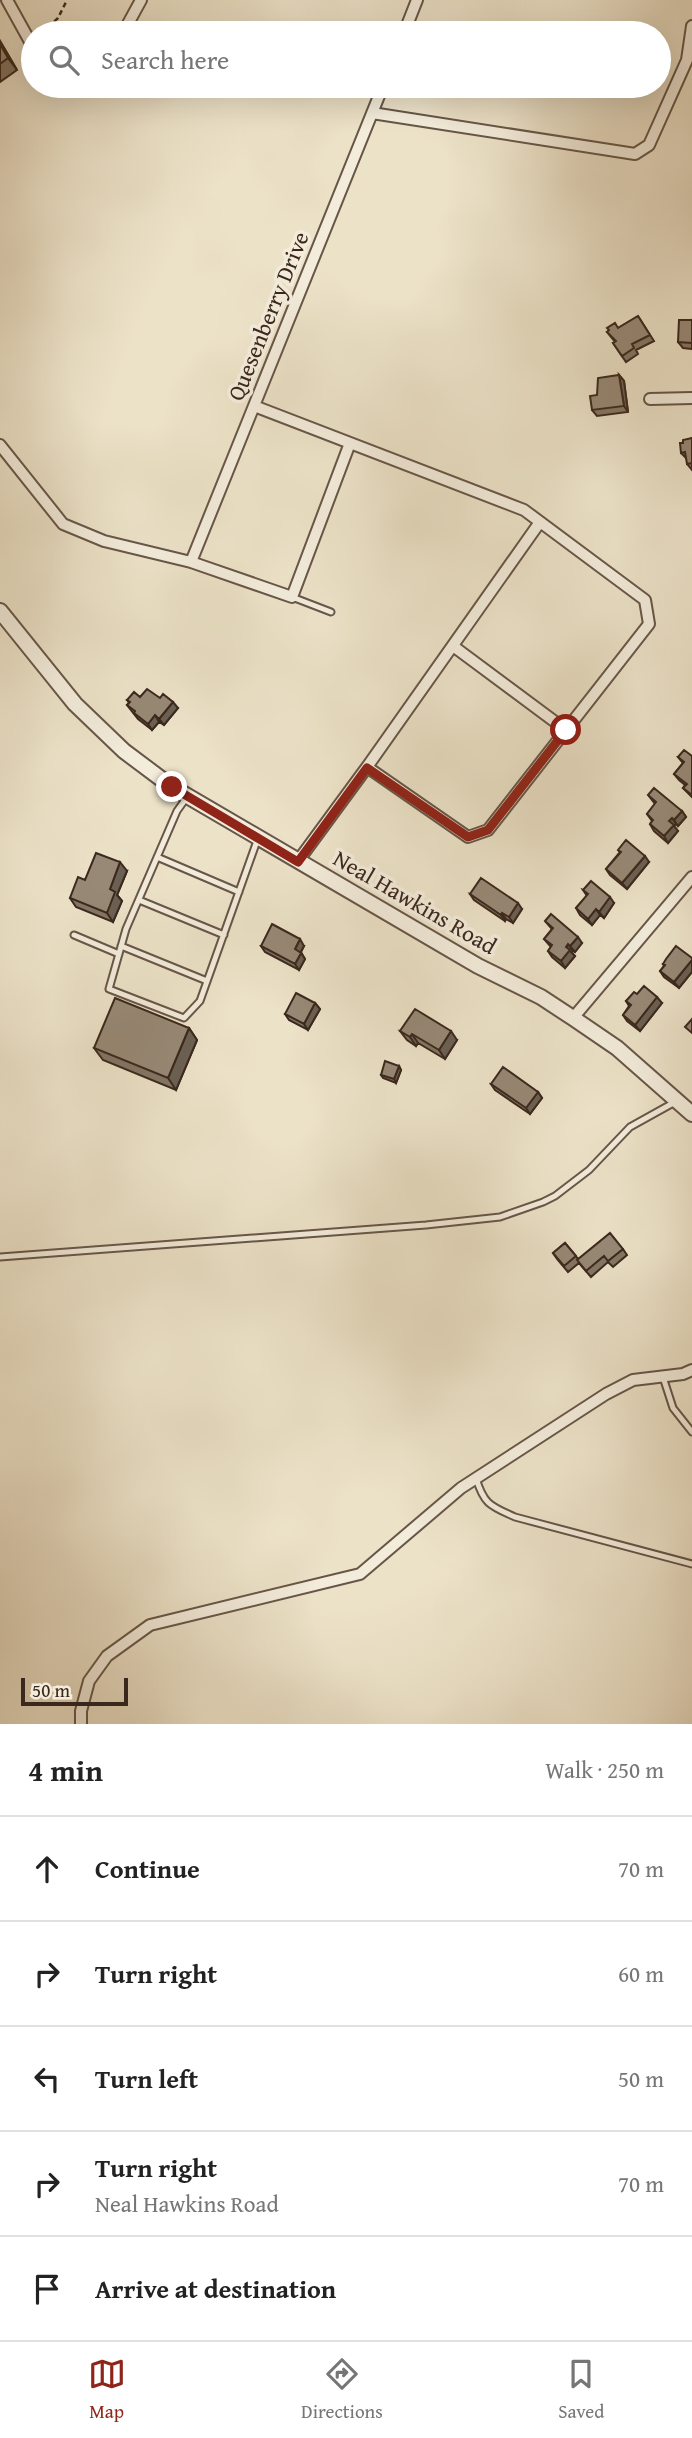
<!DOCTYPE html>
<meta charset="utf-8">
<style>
body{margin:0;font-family:"Gentium Book Plus",serif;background:#f2f2f2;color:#222}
.scale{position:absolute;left:21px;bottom:18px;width:107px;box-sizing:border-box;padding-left:7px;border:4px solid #3b281d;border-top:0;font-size:19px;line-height:24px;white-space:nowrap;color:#3b281d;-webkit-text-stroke:5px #f3ecdb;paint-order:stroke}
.stop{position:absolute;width:21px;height:21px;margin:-16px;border:5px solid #8f2418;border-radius:50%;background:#fff}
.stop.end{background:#8f2418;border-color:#fff;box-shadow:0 2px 7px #0008}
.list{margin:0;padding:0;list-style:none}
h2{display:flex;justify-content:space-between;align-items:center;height:91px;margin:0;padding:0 28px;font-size:30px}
h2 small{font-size:23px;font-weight:400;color:#767676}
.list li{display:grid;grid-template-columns:46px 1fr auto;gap:21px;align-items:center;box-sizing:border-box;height:105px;padding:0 28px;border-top:2px solid #e0e0e0}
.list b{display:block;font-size:26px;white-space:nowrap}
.list p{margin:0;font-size:23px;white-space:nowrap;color:#767676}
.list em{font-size:23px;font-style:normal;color:#767676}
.icon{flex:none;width:38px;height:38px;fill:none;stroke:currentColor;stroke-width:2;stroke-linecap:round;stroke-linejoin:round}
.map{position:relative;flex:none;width:692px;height:1724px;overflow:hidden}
.search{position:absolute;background:#fff;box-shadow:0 7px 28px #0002;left:21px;right:21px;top:21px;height:77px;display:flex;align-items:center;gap:18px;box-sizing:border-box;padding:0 24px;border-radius:38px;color:#767676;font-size:26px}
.sheet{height:616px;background:#fff}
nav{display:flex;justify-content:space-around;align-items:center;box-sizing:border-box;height:98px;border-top:2px solid #e0e0e0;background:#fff;font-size:19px;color:#767676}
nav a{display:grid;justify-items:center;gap:4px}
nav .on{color:#8f2418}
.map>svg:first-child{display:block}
</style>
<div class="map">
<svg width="692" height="1724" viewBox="0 0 692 1724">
<rect width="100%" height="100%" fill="#ece2c8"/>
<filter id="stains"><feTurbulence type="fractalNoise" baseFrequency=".00286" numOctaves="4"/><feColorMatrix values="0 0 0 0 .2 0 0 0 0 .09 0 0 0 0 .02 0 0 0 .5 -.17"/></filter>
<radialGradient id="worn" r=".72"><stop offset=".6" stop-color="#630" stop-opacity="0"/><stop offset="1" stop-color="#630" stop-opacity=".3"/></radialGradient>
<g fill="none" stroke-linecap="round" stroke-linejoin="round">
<g stroke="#675648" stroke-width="9">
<path id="service" d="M292 597 331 612
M187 797 177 811 126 929 109 989 184 1018 200 1001 258 838
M157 857 239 892
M139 900 224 935
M74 935 119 954
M121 946 207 981
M0 1257 426 1225 500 1217 543 1202 555 1196 589 1170 630 1127 675 1102
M663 1377 673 1408 692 1432
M476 1478C484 1505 491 1506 515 1517L692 1564"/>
</g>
<g stroke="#675648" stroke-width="14">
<path id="minor" d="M7 0 33 47
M123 33 141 0
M404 33 417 0
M55 86 57 89 63 86
M372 113 635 154 649 145 687 60 692 26
M650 399 692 398
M254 406 524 510 645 600 649 624 488 830 468 837 367 767 298 861
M0 445 63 524 104 541 191 562 292 597 350 443
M191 562 383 86
M453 646 566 730
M367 767 540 522
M573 1018 692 877
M81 1724V1711L89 1681 107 1656 150 1625 360 1574 461 1488 606 1394 633 1380 683 1374 692 1370"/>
</g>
<g stroke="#675648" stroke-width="18">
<path id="tertiary" d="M0 611 75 704 124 751 172 787 478 966 541 997 573 1018 617 1048 692 1114"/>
</g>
<path stroke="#3b281d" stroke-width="2.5" stroke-dasharray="5 3.5" stroke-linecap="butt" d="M48 27 58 18 67 0"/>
<use href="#service" stroke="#f3ecdb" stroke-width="5"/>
<use href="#minor" stroke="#f3ecdb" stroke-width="10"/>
<use href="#tertiary" stroke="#f3ecdb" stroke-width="14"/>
</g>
<path fill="#827665" stroke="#3b281d" stroke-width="2" d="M0 41 17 70 0 82Z
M638 316 654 341 636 350 638 354 626 362 613 343 615 342 607 332 618 328Z
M692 320V349L683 348 678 342Z
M619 375 624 381 628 412 597 416 592 410 597 395Z
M692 438V470L687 464V459L681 453 683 443Z
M140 697 160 698 178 708 164 725 159 722 152 730 138 719 127 705 129 703 127 700Z
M692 756V797L683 788 685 785 679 780 674 774 683 763 678 757Z
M648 795 682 811 686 817 678 826 676 824 674 826 678 831 668 843 654 831 650 824 652 821 647 814 655 804Z
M618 850 649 862 627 889 610 875 606 869 620 852Z
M127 871 117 895 122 901 113 922 76 907 70 898 85 880Z
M583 890 614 903 604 918 600 915 592 925 580 915 576 908 587 896Z
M470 894 522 909 513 923 506 919 505 921 474 900Z
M545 921 582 943 575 952 573 951 571 952 575 956 565 968 552 957 548 951 551 947 544 939 552 929Z
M261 946H304L301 952 305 959 299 970 265 952Z
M692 960V972L679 988 664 977 660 971 664 966 663 964Z
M637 994 662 1003 640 1031 627 1021 623 1015 629 1006 626 1001Z
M315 1003 320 1009 308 1030 289 1020 285 1014Z
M189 1028 197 1040 176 1090 103 1060 94 1048Z
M400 1031 457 1040 445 1059 418 1043 416 1046 407 1040Z
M399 1066 401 1070 396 1083 383 1078 381 1075Z
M491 1084 538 1092 542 1098 530 1114 495 1090Z
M565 1243 578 1259 623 1249 627 1255 613 1267 608 1262 591 1277 579 1263 568 1272 557 1259 553 1253Z"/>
<path fill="#6a6053" stroke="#3b281d" stroke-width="2" d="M0 41 17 70 8 58 0 44Z
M619 375 624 381 628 412 624 406Z
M173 702 178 708 164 725 159 719Z
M155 715 159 722 152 730 148 724Z
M682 811 686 817 678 826 674 820Z
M672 818 676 824 674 826 678 831 668 843 664 836 669 821Z
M645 856 649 862 627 889 622 883Z
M120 862 127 871 117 895 122 901 113 922 107 913 110 889Z
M610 897 614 903 604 918 599 912Z
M518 903 522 909 513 923 509 917Z
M596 909 600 915 592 925 588 919Z
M502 913 506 919 505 921 501 915Z
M578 937 582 943 575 952 570 946Z
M300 939 304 946 299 955 295 949Z
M568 944 573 951 571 952 575 956 565 968 561 961Z
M301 953 305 959 299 970 295 964Z
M692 960V972L679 988 674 982Z
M657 997 662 1003 640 1031 635 1025Z
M315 1003 320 1009 308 1030 304 1024Z
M189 1028 197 1040 176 1090 168 1078Z
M451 1031 457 1040 445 1059 439 1050Z
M412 1034 418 1043 416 1046 410 1037Z
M399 1066 401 1070 396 1083 394 1079Z
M538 1092 542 1098 530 1114 526 1108Z"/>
<path fill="#978976" stroke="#3b281d" stroke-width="2" d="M0 44 8 58 0 64Z
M638 316 650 335 632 344 634 348 622 356 613 343 616 341 607 332 609 330 607 328 615 323 618 328Z
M679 320H692V343L678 342Z
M619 375 624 406 592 410 590 396 597 395 598 378Z
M692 438V463L687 464 685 452 681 453 680 443H683V440Z
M147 689 160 698 163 694 173 702 159 719 155 715 148 724 134 713 135 711 127 705 130 702 127 700 134 692 140 697Z
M684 750 692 756V795L683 788 687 784 674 774 684 762 678 757Z
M654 788 682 811 674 820 672 818 669 821 674 825 664 836 650 824 653 820 647 814 656 802 648 795Z
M626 840 645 856 622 883 606 869 621 852 618 850Z
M96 853 120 862 110 889 115 892 107 913 70 898 78 877 85 880Z
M481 878 518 903 509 917 502 913 501 915 470 894Z
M591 881 610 897 599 912 596 909 588 919 576 908 588 894 583 890Z
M551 914 578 937 570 946 568 944 566 947 570 950 561 961 548 951 552 945 544 939 553 928 545 921Z
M272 924 300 939 295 949 301 953 295 964 261 946Z
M676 946 692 958V960L674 982 660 971 665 965 663 964 666 959Z
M644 986 657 997 635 1025 623 1015 631 1005 626 1001 634 992 637 994Z
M296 993 315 1003 304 1024 285 1014Z
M115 998 189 1028 168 1078 94 1048Z
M415 1009 451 1031 439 1050 412 1034 410 1037 400 1031Z
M692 1019V1033L685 1027Z
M385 1061 399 1066 394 1079 381 1075Z
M503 1067 538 1092 526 1108 491 1084Z
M610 1233 623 1249 608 1261 604 1256 586 1271 577 1260Z
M565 1243 576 1256 564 1266 553 1253Z"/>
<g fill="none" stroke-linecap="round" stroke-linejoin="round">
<path stroke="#8f2418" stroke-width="9" d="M172 787 298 862 367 768 468 837 488 830 566 730"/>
</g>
<g text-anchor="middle" stroke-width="7" stroke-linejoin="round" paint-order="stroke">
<g font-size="23" fill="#3b281d" stroke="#f3ecdb">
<text transform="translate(268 316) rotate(-68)" y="8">Quesenberry Drive</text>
<text transform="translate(415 902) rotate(30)" y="8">Neal Hawkins Road</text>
</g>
</g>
<rect width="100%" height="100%" filter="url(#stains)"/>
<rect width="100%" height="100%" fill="url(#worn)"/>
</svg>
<div class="scale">50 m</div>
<div class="stop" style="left:566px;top:730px"></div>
<div class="stop end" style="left:172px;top:787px"></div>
<div class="search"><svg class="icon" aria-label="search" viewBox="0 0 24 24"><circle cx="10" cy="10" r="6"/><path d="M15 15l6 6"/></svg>Search here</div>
</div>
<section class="sheet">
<h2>4 min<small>Walk · 250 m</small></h2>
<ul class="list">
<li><svg class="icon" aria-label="ahead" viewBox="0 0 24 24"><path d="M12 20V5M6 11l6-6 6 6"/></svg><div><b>Continue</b></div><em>70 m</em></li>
<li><svg class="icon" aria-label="right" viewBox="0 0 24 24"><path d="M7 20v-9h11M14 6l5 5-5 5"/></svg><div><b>Turn right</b></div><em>60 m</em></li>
<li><svg class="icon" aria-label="left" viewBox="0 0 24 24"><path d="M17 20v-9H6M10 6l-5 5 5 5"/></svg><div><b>Turn left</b></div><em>50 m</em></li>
<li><svg class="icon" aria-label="right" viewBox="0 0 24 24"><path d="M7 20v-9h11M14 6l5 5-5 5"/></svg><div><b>Turn right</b><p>Neal Hawkins Road</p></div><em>70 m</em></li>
<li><svg class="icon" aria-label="arrive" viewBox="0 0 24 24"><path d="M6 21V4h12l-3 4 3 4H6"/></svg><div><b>Arrive at destination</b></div></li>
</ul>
</section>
<nav>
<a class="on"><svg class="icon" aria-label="map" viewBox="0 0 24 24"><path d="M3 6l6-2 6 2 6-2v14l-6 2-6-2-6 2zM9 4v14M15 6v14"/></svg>Map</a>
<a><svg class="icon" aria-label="directions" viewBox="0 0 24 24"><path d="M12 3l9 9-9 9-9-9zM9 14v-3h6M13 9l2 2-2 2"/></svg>Directions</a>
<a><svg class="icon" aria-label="saved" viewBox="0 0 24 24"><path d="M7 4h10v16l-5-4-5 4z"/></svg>Saved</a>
</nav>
